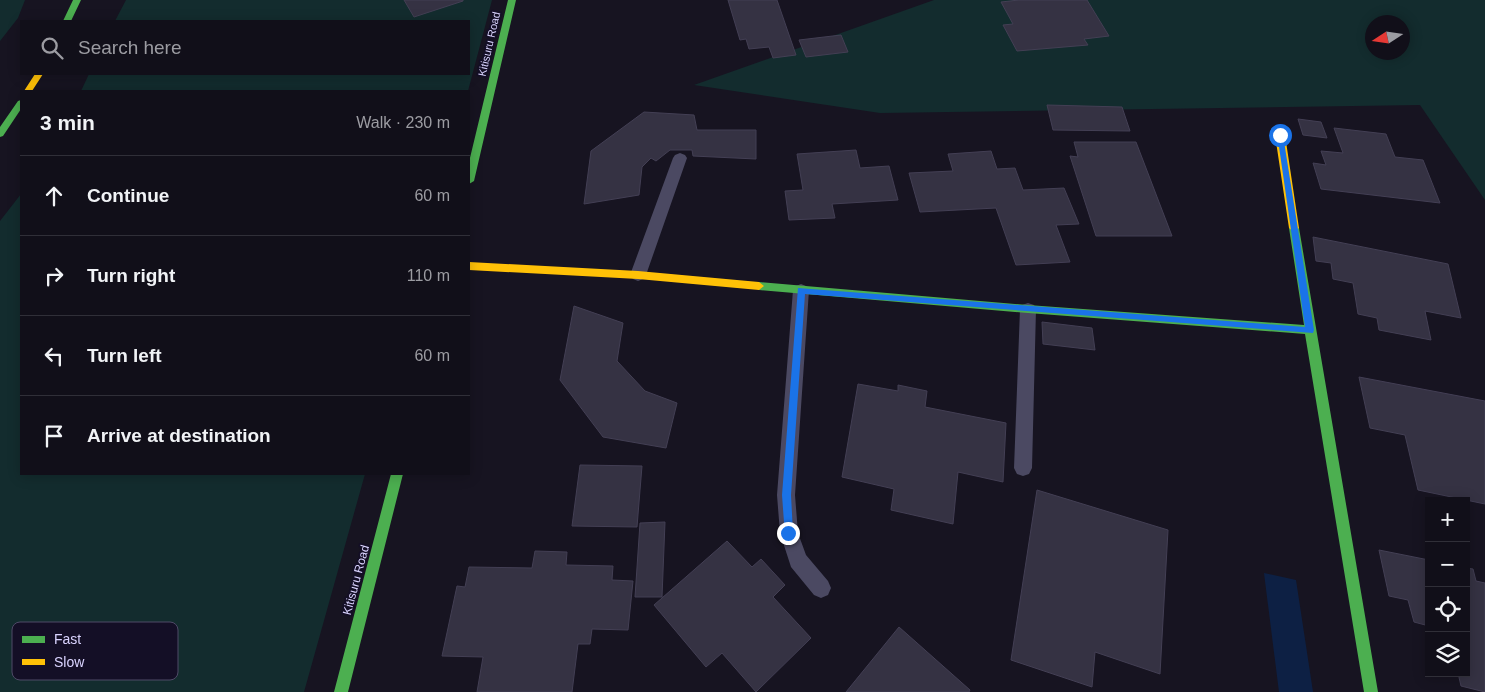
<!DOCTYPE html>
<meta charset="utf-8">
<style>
body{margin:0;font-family:Arial,sans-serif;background:#1e1d26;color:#f1f3f6}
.controls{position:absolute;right:15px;bottom:15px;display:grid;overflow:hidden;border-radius:0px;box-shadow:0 2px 12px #0003}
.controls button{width:45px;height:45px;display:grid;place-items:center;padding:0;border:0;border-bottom:1px solid #302f38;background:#110f19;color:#f1f3f6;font:25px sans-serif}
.compass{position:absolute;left:1365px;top:15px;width:45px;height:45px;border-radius:50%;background:#110f19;box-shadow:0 2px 12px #0003;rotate:258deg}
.stop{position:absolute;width:15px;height:15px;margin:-11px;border:4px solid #1a73e8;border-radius:50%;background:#fff}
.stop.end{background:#1a73e8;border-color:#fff;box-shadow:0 1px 5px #0008}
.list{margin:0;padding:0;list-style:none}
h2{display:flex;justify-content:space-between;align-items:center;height:65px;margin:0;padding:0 20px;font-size:21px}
h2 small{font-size:16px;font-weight:400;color:#9c9ca2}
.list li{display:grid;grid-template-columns:32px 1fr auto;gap:15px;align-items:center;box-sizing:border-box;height:80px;padding:0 20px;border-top:1px solid #302f38}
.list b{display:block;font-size:19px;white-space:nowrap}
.list em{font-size:16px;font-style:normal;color:#9c9ca2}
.icon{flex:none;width:28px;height:28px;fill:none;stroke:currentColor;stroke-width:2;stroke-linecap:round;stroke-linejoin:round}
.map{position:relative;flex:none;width:1485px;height:692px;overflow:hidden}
.search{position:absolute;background:#110f19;box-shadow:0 2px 12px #0003;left:20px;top:20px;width:450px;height:55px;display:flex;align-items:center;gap:12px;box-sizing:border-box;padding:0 18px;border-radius:0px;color:#9c9ca2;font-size:19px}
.panel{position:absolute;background:#110f19;box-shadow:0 2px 12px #0003;left:20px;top:90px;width:450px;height:385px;border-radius:0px}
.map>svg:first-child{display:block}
</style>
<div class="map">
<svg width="1485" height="692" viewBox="0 0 1485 692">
<rect width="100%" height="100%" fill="#171421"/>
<path fill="#132c2e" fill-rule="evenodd" d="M0 0H25L18 18 0 41Z
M126 0H492L468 91H81L89 74H469V21H115Z
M934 0H1485V200L1420 105 880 113 694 85ZM1372 22H1402V52H1372Z
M21 194V474H365L304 692H0V221Z"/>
<path fill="#0d2044" d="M1264 573 1296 580 1313 692H1279Z"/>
<path fill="#353243" stroke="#433f54" d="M404 0H463V1L414 17Z
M728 0H777L796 55 773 58 769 47 749 49 746 39 740 40Z
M1019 0H1087L1109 36 1084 39 1088 45 1017 51 1003 25 1013 24 1001 2Z
M841 35 848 52 806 57 799 40Z
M1047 105 1122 107 1130 131 1053 130Z
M644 112 694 115 697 130H756V159L693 156 692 150H670L656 161 651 158 642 167 639 195 584 204 591 151Z
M1298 119 1321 122 1327 138 1303 135Z
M1334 128 1386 134 1395 157 1423 160 1440 203 1321 189 1313 163 1326 165 1321 151 1343 153Z
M1074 142H1136L1172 236H1096L1070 156 1078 157Z
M856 150 860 168 889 166 898 200 832 204 835 218 789 220 785 191 803 190 797 154Z
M991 151 997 169 1015 168 1023 190 1064 188 1079 224 1056 225 1070 262 1016 265 996 208 920 212 909 173 953 171 948 154Z
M1313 237 1448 264 1461 318 1425 311 1431 340 1379 330 1377 318 1358 314 1353 283 1333 279 1331 263 1316 261Z
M574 306 623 323 617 361 645 391 677 403 666 448 603 437 560 380Z
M1042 322 1092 328 1095 350 1043 344Z
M1359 377 1485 401V504L1418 490 1405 435 1370 428Z
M858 384 898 391V385L927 391 925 407 1006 423 1003 482 958 472 953 524 891 510 894 489 842 477Z
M580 465 642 466 637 527 572 526Z
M1037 490 1168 530 1160 674 1095 652 1092 687 1011 660Z
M665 522 662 597H635L640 523Z
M727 541 752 567 761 559 785 585 773 597 811 638 756 692 722 653 706 667 654 605Z
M1379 550 1429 560V626L1414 622 1408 600 1389 596Z
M535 551 567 552 566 565 613 566 612 580 633 581 628 630 592 629 590 644H578L572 692H477L483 657 442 656 457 586 465 587 469 567 532 568Z
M1466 568 1473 569 1476 581 1485 583V692L1461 686 1458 673H1466Z
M899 627 970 690 969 692H846Z"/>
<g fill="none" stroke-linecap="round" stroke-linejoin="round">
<path fill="#4b4962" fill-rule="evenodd" d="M680 153 685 155 687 158 646 275 643 279 638 281 633 279 630 275 673 158 675 155Z
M801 284 806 286 809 290 795 495 798 533 806 555 828 581 831 588 828 595 821 598 814 595 791 567 780 533 777 495 793 290 796 286Z
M1028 303 1034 305 1036 309 1032 468 1029 474 1023 476 1017 474 1014 468 1020 309 1022 305Z"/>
<path fill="#4caf50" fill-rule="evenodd" d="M73 0H81L71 21H63Z
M508 0H516L474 181 469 184V162Z
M21 100V109L3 136 0 137V127L18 101Z
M1294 224 1299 228 1378 692H1364L1305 334 1028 313 759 290 754 286 759 282 1028 305 1304 325 1289 228Z
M391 474H403L348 692H334Z"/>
<path fill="#ffc107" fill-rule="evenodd" d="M35 74H43L32 91H24Z
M1280 132 1285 135 1299 228 1294 232 1289 228 1275 135Z
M469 262 638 271 759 282 764 286 759 290 638 279 469 270Z"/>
</g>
<path fill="#1a73e8" d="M1277 133 1283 135 1314 330 1313 333 805 294 791 495 793 533 788 537 785 536 782 495 798 288 1305 327Z"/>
<g text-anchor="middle" stroke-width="4" stroke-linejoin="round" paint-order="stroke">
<g font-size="11" fill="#dad4ff" stroke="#140f26">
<text transform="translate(489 44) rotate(-77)" y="4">Kitisuru Road</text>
</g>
<g font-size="12" fill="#dad4ff" stroke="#140f26">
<text transform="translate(356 580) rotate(-75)" y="4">Kitisuru Road</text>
</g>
</g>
<rect x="12" y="622" width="166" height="58" rx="8" fill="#140f26" stroke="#4f4a67" stroke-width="1"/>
<rect x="22" y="636" width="23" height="7" fill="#4caf50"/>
<rect x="22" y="659" width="23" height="6" fill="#ffc107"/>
<g font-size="14" fill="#dad4ff">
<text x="54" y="644">Fast</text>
<text x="54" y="667">Slow</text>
</g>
</svg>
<div class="controls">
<button>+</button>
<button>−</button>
<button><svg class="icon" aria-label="locate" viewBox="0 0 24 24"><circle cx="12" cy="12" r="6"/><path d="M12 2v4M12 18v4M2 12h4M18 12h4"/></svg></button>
<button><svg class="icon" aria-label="layers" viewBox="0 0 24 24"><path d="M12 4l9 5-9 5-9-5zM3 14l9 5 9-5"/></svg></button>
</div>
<svg class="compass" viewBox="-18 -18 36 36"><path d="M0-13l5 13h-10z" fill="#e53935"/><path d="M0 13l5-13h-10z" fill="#9c9ca2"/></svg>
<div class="stop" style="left:1280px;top:135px"></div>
<div class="stop end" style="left:788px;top:533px"></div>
<div class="search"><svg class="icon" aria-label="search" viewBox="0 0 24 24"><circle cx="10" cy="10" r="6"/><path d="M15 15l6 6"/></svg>Search here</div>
<section class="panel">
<h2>3 min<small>Walk · 230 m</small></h2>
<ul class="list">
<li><svg class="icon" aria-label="ahead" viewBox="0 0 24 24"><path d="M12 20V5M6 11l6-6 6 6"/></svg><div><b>Continue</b></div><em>60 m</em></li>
<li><svg class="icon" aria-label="right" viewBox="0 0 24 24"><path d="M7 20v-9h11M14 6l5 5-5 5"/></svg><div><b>Turn right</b></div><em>110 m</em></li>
<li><svg class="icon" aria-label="left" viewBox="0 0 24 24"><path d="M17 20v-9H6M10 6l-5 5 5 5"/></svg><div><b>Turn left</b></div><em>60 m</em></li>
<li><svg class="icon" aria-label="arrive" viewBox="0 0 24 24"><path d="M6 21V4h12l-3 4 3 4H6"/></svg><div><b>Arrive at destination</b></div></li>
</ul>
</section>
</div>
